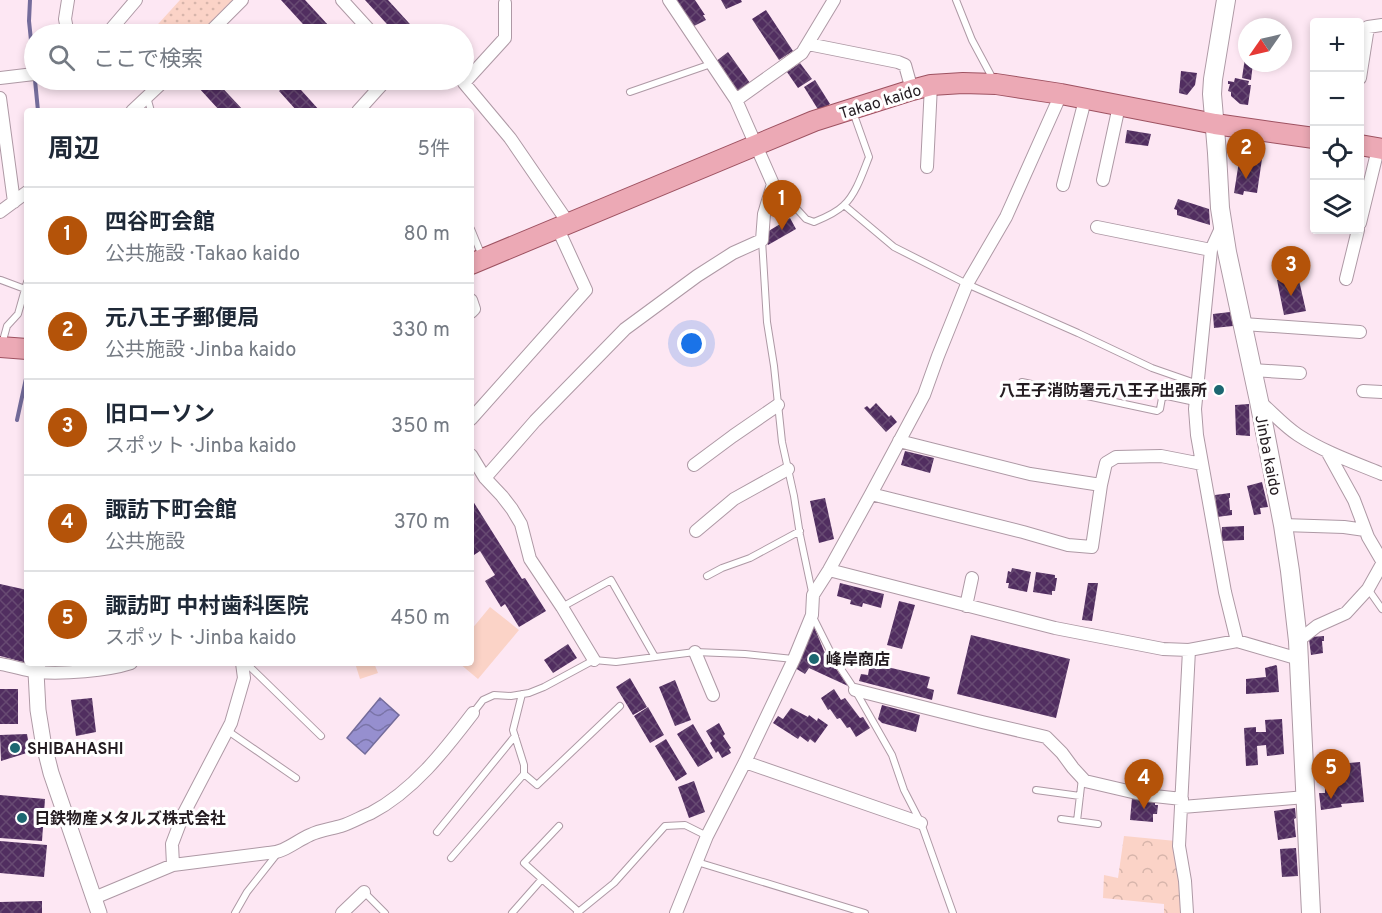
<!DOCTYPE html>
<html lang="ja">
<meta charset="utf-8">
<style>
body{margin:0;font-family:Overpass,"Noto Sans JP",sans-serif;background:#f6f6f7;color:#1f2937}
.controls{position:absolute;right:18px;top:18px;display:grid;overflow:hidden;border-radius:6px;box-shadow:0 3px 9px #0003}
.controls button{width:54px;height:54px;display:grid;place-items:center;padding:0;border:0;border-bottom:2px solid #e0e1e3;background:#fff;color:#1f2937;font:30px sans-serif}
.compass{position:absolute;left:1238px;top:18px;width:54px;height:54px;border-radius:50%;background:#fff;box-shadow:0 3px 9px #0003;rotate:236deg}
.you{position:absolute;left:692px;top:344px;width:21px;height:21px;margin:-15px;border:4px solid #fff;border-radius:50%;background:#1a73e8;box-shadow:0 0 0 9px #1a73e833}
.badge{display:grid;place-items:center;width:39px;height:39px;border-radius:50%;background:#b45309;color:#fff;font-size:20px;font-weight:700}
.pin{position:absolute;translate:-50% -50px;filter:drop-shadow(0 2px 3px #0008)}
.pin::after{content:'';position:absolute;top:32px;width:21px;height:18px;background:inherit;clip-path:polygon(0 0,100% 0,50% 100%)}
.list{margin:0;padding:0;list-style:none}
h2{display:flex;justify-content:space-between;align-items:center;height:78px;margin:0;padding:0 24px;font-size:26px}
h2 small{font-size:20px;font-weight:400;color:#747a83}
.list li{display:grid;grid-template-columns:39px 1fr auto;gap:18px;align-items:center;box-sizing:border-box;height:96px;padding:0 24px;border-top:2px solid #e0e1e3}
.list b{display:block;font-size:22px;white-space:nowrap}
.list p{margin:0;font-size:20px;white-space:nowrap;color:#747a83}
.list em{font-size:20px;font-style:normal;color:#747a83}
.icon{flex:none;width:33px;height:33px;fill:none;stroke:currentColor;stroke-width:2;stroke-linecap:round;stroke-linejoin:round}
.map{position:relative;flex:none;width:1382px;height:913px;overflow:hidden}
.search{position:absolute;background:#fff;box-shadow:0 3px 9px #0003;left:24px;top:24px;width:450px;height:66px;display:flex;align-items:center;gap:15px;box-sizing:border-box;padding:0 21px;border-radius:33px;color:#747a83;font-size:22px}
.panel{position:absolute;background:#fff;box-shadow:0 3px 9px #0003;left:24px;top:108px;width:450px;height:558px;border-radius:6px}
.map>svg:first-child{display:block}
</style>
<div class="map">
<svg width="1382" height="913" viewBox="0 0 1382 913">
<defs>
<pattern id="grass-dots" width="8" height="8" patternUnits="userSpaceOnUse" patternTransform="scale(1.5)"><rect width="8" height="8" fill="#fbd3c7"/><path d="M2 2h.1M6 6h.1" fill="none" stroke="#d7b5ab" stroke-width="1.8" stroke-linecap="round"/></pattern>
<pattern id="forest-crowns" width="20" height="18" patternUnits="userSpaceOnUse" patternTransform="scale(1.5)"><rect width="20" height="18" fill="#fbd3c7"/><path d="M2 6a3 3 0 1 1 6 0M12 15a3 3 0 1 1 6 0" fill="none" stroke="#d7b5ab"/></pattern>
<pattern id="water-waves" width="16" height="10" patternUnits="userSpaceOnUse" patternTransform="scale(1.5)"><rect width="16" height="10" fill="#968fcf"/><path d="M0 5q4-4 8 0t8 0" fill="none" stroke="#7a74a8"/></pattern>
<pattern id="building-cross-hatch" width="8" height="8" patternUnits="userSpaceOnUse" patternTransform="scale(1.5)"><rect width="8" height="8" fill="#512e60"/><path d="M0 0l8 8M0 8l8-8" fill="none" stroke="#674a72"/></pattern>
</defs>
<rect width="100%" height="100%" fill="#fde7f3"/>
<path fill="url(#grass-dots)" d="M180 0H233L199 34H149Z"/>
<path fill="url(#forest-crowns)" d="M1124 836 1176 841 1183 913H1164V904L1103 898 1104 875 1118 878Z"/>
<path fill="#fbd3c7" d="M490 607 519 630 478 679 459 663H471V630Z
M355 663H374L378 673 360 679Z"/>
<path fill="url(#water-waves)" stroke="#746c9b" stroke-width="1.5" d="M380 698 399 715 365 754 347 738Z"/>
<g fill="none" stroke-linecap="round" stroke-linejoin="round">
<path stroke="#746c9b" stroke-width="4" d="M30 0 29 21 34 69
M35 80 38 111
M17 420 27 374"/>
</g>
<path fill="url(#building-cross-hatch)" d="M281 0H305L329 26 320 34H312Z
M365 0H388L419 34H396Z
M675 0H695L705 15H703L706 20 690 28Z
M721 0H741L742 2 726 9Z
M766 10 793 51 779 60 752 19Z
M1246 51H1247V63H1253L1251 80 1242 78Z
M728 52 750 83 737 93 715 62Z
M800 63 812 79 798 88 787 72Z
M1181 71 1197 73 1195 85 1187 95 1179 93Z
M1235 78 1249 81 1248 85H1251L1248 105 1240 104 1231 96V92L1228 91 1230 84H1228V81L1234 82Z
M206 80H215L244 111H220L198 87Z
M268 80H283L275 87Z
M292 80 320 111H297L279 91Z
M815 80 830 104 819 111 804 87Z
M1127 130 1151 134 1148 146 1125 143Z
M1241 149 1263 152 1257 193 1244 191 1243 195 1234 193Z
M1178 199 1209 209 1210 225 1177 215V210L1174 209Z
M790 218 796 229 768 245 766 242 767 232Z
M1298 276 1306 311 1284 315 1277 280Z
M1230 312 1233 326 1214 328 1213 314Z
M876 403 889 417 891 415 897 422 886 432 864 408 867 406 870 409Z
M1249 404 1250 436 1236 435 1235 405Z
M905 451 934 458 930 473 901 465Z
M1262 482 1268 507 1260 508 1261 514 1254 515 1247 486Z
M1230 493V498H1229L1230 510H1232V515L1217 517 1215 495Z
M471 498 522 579 525 578 546 611 519 627 505 604 501 607 485 581 495 575 480 551 471 557Z
M825 498 834 539 819 543 810 501Z
M1244 526V540L1221 541 1222 527Z
M1012 568 1031 572 1027 592 1008 588 1009 583H1006L1008 571 1011 572Z
M1036 572 1055 575V578H1057L1055 591H1052V595L1033 592Z
M840 583 884 594 881 608 863 603 862 607 850 604 851 600 837 596Z
M1088 583H1098L1092 621 1082 620Z
M0 584 27 590V663L0 656Z
M899 601 915 605 902 649 887 645Z
M813 624 824 651 848 686 809 668 805 674 795 668Z
M971 635 1070 659 1056 718 957 694Z
M1324 636V641H1322L1323 653 1311 655 1309 639 1311 637Z
M568 644 577 658 553 673 544 660Z
M870 663 930 677 927 688 934 690 932 700 859 681 861 674 868 675Z
M1276 665 1277 666 1279 692 1246 694V679L1266 677 1265 668Z
M630 678 647 707 633 715 616 687Z
M675 680 691 720 675 726 659 687Z
M0 689H18V724H0Z
M834 689 841 700 845 698 860 718 863 717 870 728 856 737 850 727 847 728 840 718 837 719 830 709 828 710 821 698Z
M92 698 96 732 76 736 71 700Z
M882 705 920 715 916 732 882 723 878 719Z
M648 707 664 735 650 743 634 716Z
M791 708 808 717 809 715 817 721 818 718 828 725 815 743 810 739 808 742 800 736 798 739 773 723 778 716 783 719Z
M1282 719 1284 754 1267 756 1266 745 1257 746 1258 765 1246 766 1244 728 1256 727V732H1266L1265 720Z
M719 723 725 734 723 736 731 748 729 749 731 753 722 758 718 751 716 753 710 743 712 741 706 731Z
M693 724 713 758 698 767 677 734Z
M27 734 30 752 1 761 0 735Z
M666 739 687 774 676 781 655 746Z
M1360 762 1364 802 1341 804 1342 807 1321 810 1319 793H1325V786L1336 785V783L1340 782 1338 764Z
M694 781 705 812 689 818 678 787Z
M0 795 45 799 42 841 0 838Z
M1132 798 1155 800V805H1158L1157 814H1153V822L1130 820Z
M1295 808 1296 818 1294 819 1296 837 1278 840 1274 811Z
M0 841 47 845 44 877 0 873Z
M1296 848 1298 876 1282 877 1280 849Z
M42 901V913H0V902Z"/>
<g fill="none" stroke-linecap="round" stroke-linejoin="round">
<g stroke="#ae99a5" stroke-width="8">
<path id="service" d="M956 0 972 40 994 81
M630 92 711 64
M147 97 151 111
M774 184 806 219 814 222C824 218 836 213 844 205 856 194 863 172 869 157L853 112
M844 205 894 247 967 284 1078 333 1152 368 1198 384
M471 229 482 256
M762 240 767 322 774 366 782 442 794 496 800 535 812 592
M1 280 25 289
M2 344 7 326 18 314 27 282
M1022 382 1157 411 1160 409 1162 398 1167 396 1195 402
M707 576 722 568 750 558 800 531
M1368 589 1382 609
M562 607 611 580 655 657
M812 615 833 657 855 690 892 755 904 790 921 823 953 913
M246 663 321 736
M473 713 483 700 494 695 511 696 529 693 544 687 594 660 616 662 695 652 745 654 793 659
M228 731 296 778
M524 774 537 785 620 706
M1036 790 1080 796
M1061 819 1098 824
M1077 821 1082 778
M559 826 524 863 579 912
M437 832 515 736
M451 858 524 774V765L513 730 522 694
M697 862 865 913
M364 892 385 913
M235 913 247 892 277 854
M512 913 542 879
M577 913 614 883 665 826 685 825 707 836"/>
</g>
<g stroke="#ae99a5" stroke-width="14">
<path id="minor" d="M342 0 373 34
M505 3V38L464 83 510 138 569 224
M68 34 65 19 68 0
M107 34 136 0
M208 34 242 0
M808 44 898 62 905 65 912 90
M0 78 34 74
M1360 78 1368 27 1382 25
M0 98 14 202
M736 100 802 53 834 0
M132 111 165 80
M358 111 386 80
M927 167 931 85
M1103 180 1119 106
M1063 185 1085 100
M0 212 27 192
M1360 223 1378 149
M1222 226 1211 250 1195 409 1197 435 1225 592 1237 641
M1097 227 1211 250
M1346 279 1358 230
M471 300 474 309 471 312
M1243 324 1360 332
M1252 370 1300 373
M1363 391 1382 392
M1259 401C1272 412 1283 425 1298 435 1324 452 1353 462 1382 474
M471 419 586 290 558 229
M1327 451 1354 500 1368 537 1382 561
M471 455 485 478 502 496 512 509 521 524 530 559 562 607 594 660
M694 465 733 436 778 405
M485 478 535 421 625 329 697 276 733 253 762 240 764 214 773 184 736 100 669 0
M1101 485 1106 463 1116 457 1161 456 1202 464
M871 494 1023 532 1068 545 1092 547 1101 485 1030 474 899 441
M1283 525 1344 527 1365 530
M696 531 734 499 788 469
M829 570 1055 628 1163 649 1189 650 1237 641 1299 659
M966 606 972 578
M1298 641 1317 626 1346 613 1368 589 1382 564
M695 652 713 695
M0 664C12 666 25 670 37 672 64 674 106 671 131 663
M855 690 982 722 1046 737 1062 753 1073 768 1085 781 1145 795 1182 799
M745 762 921 823
M1182 807 1306 797
M173 865 172 844 183 815 231 723 244 678 242 663
M94 898 173 865 268 853C284 853 296 841 310 835 320 830 331 829 341 826 351 823 361 817 371 813 413 791 444 751 473 713
M342 913 364 892
M676 913 707 836 745 762 794 659 812 615 813 595 829 570 871 494 924 395 938 356 967 284 1006 217 1061 94
M1187 913 1185 881 1179 846 1189 650"/>
</g>
<g stroke="#ae99a5" stroke-width="17">
<path id="tertiary" d="M38 663 36 672 38 710 43 741 51 773 99 913"/>
</g>
<g stroke="#ae99a5" stroke-width="20">
<path id="secondary" d="M1226 0 1213 79 1212 94 1217 153 1220 208 1227 252 1259 401 1283 525 1290 571 1298 641 1311 913"/>
</g>
<g stroke="#9e5261" stroke-width="22">
<path id="primary" d="M1360 145 1382 149
M471 264 814 121 912 90 931 85 963 83 996 84 1061 94 1215 124 1314 138
M0 347 27 349"/>
</g>
<use href="#service" stroke="#fff" stroke-width="6"/>
<use href="#minor" stroke="#fff" stroke-width="12"/>
<use href="#tertiary" stroke="#fff" stroke-width="15"/>
<use href="#secondary" stroke="#fff" stroke-width="18"/>
<use href="#primary" stroke="#eca9b5" stroke-width="20"/>
</g>
<g fill="#1c6771" stroke="#fff" stroke-width="2">
<circle cx="1219" cy="390" r="6"/>
<circle cx="814" cy="659" r="6"/>
<circle cx="15" cy="748" r="6"/>
<circle cx="22" cy="818" r="6"/>
</g>
<g text-anchor="middle" stroke-width="6" stroke-linejoin="round" paint-order="stroke">
<g font-size="16" fill="#241c21" stroke="#fff">
<text transform="translate(880 101) rotate(-17)" y="6">Takao kaido</text>
<text transform="translate(1269 455) rotate(79)" y="6">Jinba kaido</text>
</g>
<g font-size="16" font-weight="bold" fill="#241c21" stroke="#fff" text-anchor="start">
<text x="1207" y="396" text-anchor="end">八王子消防署元八王子出張所</text>
<text x="826" y="665">峰岸商店</text>
<text x="27" y="754">SHIBAHASHI</text>
<text x="34" y="824">日鉄物産メタルズ株式会社</text>
</g>
</g>
</svg>
<div class="controls">
<button>+</button>
<button>−</button>
<button><svg class="icon" aria-label="locate" viewBox="0 0 24 24"><circle cx="12" cy="12" r="6"/><path d="M12 2v4M12 18v4M2 12h4M18 12h4"/></svg></button>
<button><svg class="icon" aria-label="layers" viewBox="0 0 24 24"><path d="M12 4l9 5-9 5-9-5zM3 14l9 5 9-5"/></svg></button>
</div>
<svg class="compass" viewBox="-18 -18 36 36"><path d="M0-13l5 13h-10z" fill="#e53935"/><path d="M0 13l5-13h-10z" fill="#747a83"/></svg>
<div class="you"></div>
<div class="pin badge" style="left:782px;top:230px">1</div>
<div class="pin badge" style="left:1246px;top:179px">2</div>
<div class="pin badge" style="left:1291px;top:296px">3</div>
<div class="pin badge" style="left:1144px;top:809px">4</div>
<div class="pin badge" style="left:1331px;top:799px">5</div>
<div class="search"><svg class="icon" aria-label="search" viewBox="0 0 24 24"><circle cx="10" cy="10" r="6"/><path d="M15 15l6 6"/></svg>ここで検索</div>
<section class="panel">
<h2>周辺<small>5件</small></h2>
<ul class="list">
<li><span class="badge">1</span><div><b>四谷町会館</b><p>公共施設 · Takao kaido</p></div><em>80 m</em></li>
<li><span class="badge">2</span><div><b>元八王子郵便局</b><p>公共施設 · Jinba kaido</p></div><em>330 m</em></li>
<li><span class="badge">3</span><div><b>旧ローソン</b><p>スポット · Jinba kaido</p></div><em>350 m</em></li>
<li><span class="badge">4</span><div><b>諏訪下町会館</b><p>公共施設</p></div><em>370 m</em></li>
<li><span class="badge">5</span><div><b>諏訪町 中村歯科医院</b><p>スポット · Jinba kaido</p></div><em>450 m</em></li>
</ul>
</section>
</div>
